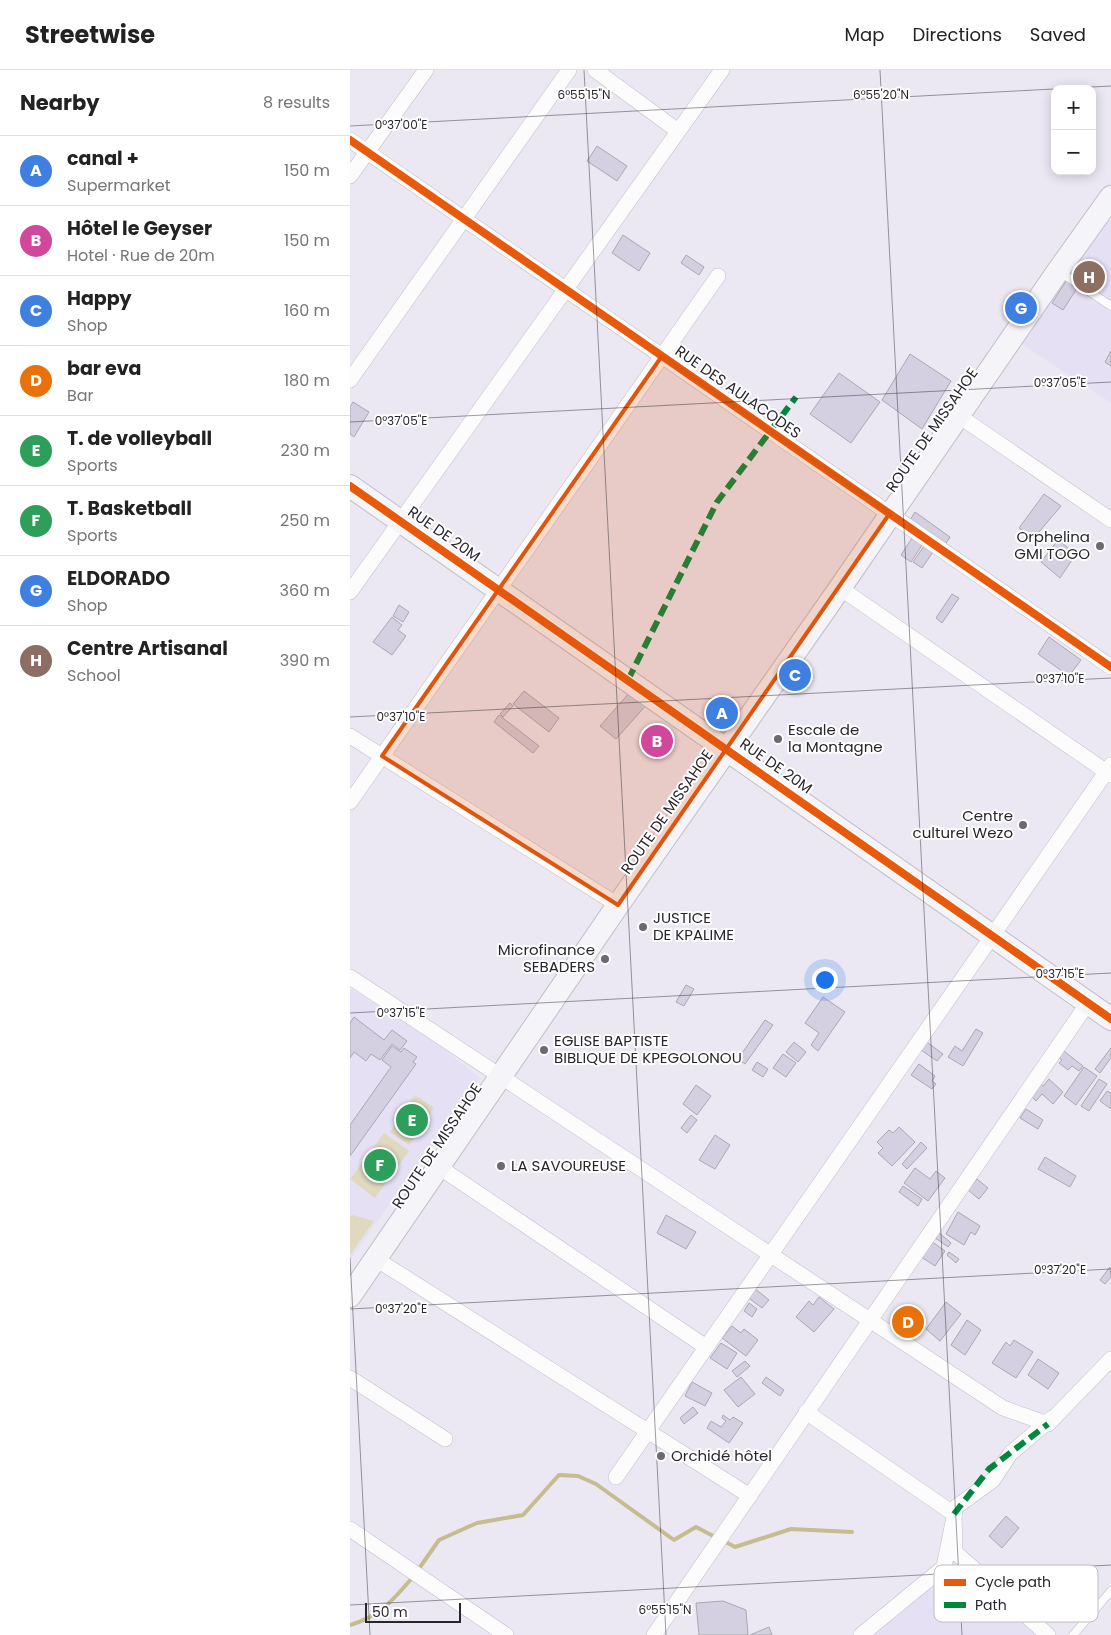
<!DOCTYPE html>
<meta charset="utf-8">
<style>
body{margin:0;font-family:Poppins,sans-serif;background:#f2f2f2;color:#222}
.controls{position:absolute;right:15px;top:15px;display:grid;overflow:hidden;border-radius:10px;box-shadow:0 2px 12px #0003}
.controls button{width:45px;height:45px;display:grid;place-items:center;padding:0;border:0;border-bottom:1px solid #e0e0e0;background:#fff;color:#222;font:25px sans-serif}
.scale{position:absolute;left:15px;bottom:12px;width:96px;box-sizing:border-box;padding-left:5px;border:2px solid #27252d;border-top:0;font-size:14px;line-height:18px;white-space:nowrap;color:#27252d;-webkit-text-stroke:4px #fff;paint-order:stroke}
.you{position:absolute;left:474px;top:909px;width:18px;height:18px;margin:-12px;border:4px solid #fff;border-radius:50%;background:#1a73e8;box-shadow:0 0 0 8px #1a73e833}
.badge{display:grid;place-items:center;width:32px;height:32px;border-radius:50%;background:#b45309;color:#fff;font-size:16px;font-weight:700}
.pin{position:absolute;translate:-50% -50%;border:2px solid #fff;box-shadow:0 1px 5px #0006}
.list{margin:0;padding:0;list-style:none}
h2{display:flex;justify-content:space-between;align-items:center;height:65px;margin:0;padding:0 20px;font-size:21px}
h2 small{font-size:16px;font-weight:400;color:#767676}
.list li{display:grid;grid-template-columns:32px 1fr auto;gap:15px;align-items:center;box-sizing:border-box;height:70px;padding:0 20px;border-top:1px solid #e0e0e0}
.list b{display:block;font-size:19px;white-space:nowrap}
.list p{margin:0;font-size:16px;white-space:nowrap;color:#767676}
.list em{font-size:16px;font-style:normal;color:#767676}
.map{position:relative;flex:none;width:761px;height:1565px;overflow:hidden}
header{display:flex;align-items:center;gap:30px;box-sizing:border-box;height:70px;padding:0 25px;background:#fff;border-bottom:1px solid #e0e0e0}
header strong{font-size:24px}
nav{display:flex;gap:28px;margin-inline-start:auto;font-size:18px}
main{display:flex}
aside{flex:1;background:#fff}
.map>svg:first-child{display:block}
</style>
<header>
<strong>Streetwise</strong>
<nav><a>Map</a><a>Directions</a><a>Saved</a></nav>
</header>
<main>
<aside>
<h2>Nearby<small>8 results</small></h2>
<ul class="list">
<li><span class="badge" style="background:#3f7fe0">A</span><div><b>canal +</b><p>Supermarket</p></div><em>150 m</em></li>
<li><span class="badge" style="background:#d1479c">B</span><div><b>Hôtel le Geyser</b><p>Hotel · Rue de 20m</p></div><em>150 m</em></li>
<li><span class="badge" style="background:#3f7fe0">C</span><div><b>Happy</b><p>Shop</p></div><em>160 m</em></li>
<li><span class="badge" style="background:#e8710a">D</span><div><b>bar eva</b><p>Bar</p></div><em>180 m</em></li>
<li><span class="badge" style="background:#2e9e5b">E</span><div><b>T. de volleyball</b><p>Sports</p></div><em>230 m</em></li>
<li><span class="badge" style="background:#2e9e5b">F</span><div><b>T. Basketball</b><p>Sports</p></div><em>250 m</em></li>
<li><span class="badge" style="background:#3f7fe0">G</span><div><b>ELDORADO</b><p>Shop</p></div><em>360 m</em></li>
<li><span class="badge" style="background:#8d6e63">H</span><div><b>Centre Artisanal</b><p>School</p></div><em>390 m</em></li>
</ul>
</aside>
<div class="map">
<svg width="761" height="1565" viewBox="0 0 761 1565">
<rect width="100%" height="100%" fill="#ebe8f4"/>
<path fill="#e6e0f5" d="M761 141V333L672 274Z
M0 918 89 975 130 1008 0 1190Z
M605 1481 692 1565H513Z"/>
<path fill="#e0d9bf" d="M65 1025 84 1038 59 1075 40 1062Z
M34 1063 59 1081 25 1128 0 1109Z
M3 1145 24 1151 0 1185V1146Z"/>
<g fill="none" stroke-linecap="round" stroke-linejoin="round">
<path stroke="#c5bc90" stroke-width="4" d="M374 1471 385 1477 441 1459 502 1462
M68 1500 89 1470 127 1453 173 1445 209 1405 228 1406 246 1414 324 1470 346 1457 367 1468
M0 1555C32 1546 43 1529 64 1506"/>
</g>
<path fill="#d4cfe1" stroke="#aba8b1" d="M247 76 277 96 267 111 237 91Z
M273 165 300 183 289 201 262 183Z
M336 185 354 197 349 205 331 193Z
M722 202 733 209 713 240 702 233Z
M761 281V296L755 292Z
M560 284 601 311 572 359 532 330Z
M489 303 530 332 501 373 460 344Z
M3 332 19 342 4 367 0 364V337Z
M694 424 711 436 683 469 669 458Z
M565 442 600 467 595 475 560 450Z
M564 465 574 472 561 492 551 485Z
M708 470 726 484 710 508 691 492Z
M576 473 585 479 572 498 563 492Z
M602 524 609 528 592 553 586 548Z
M49 535 59 542 53 552 43 546Z
M42 547 52 555 48 560 56 566 42 585 23 572Z
M699 567 731 590 719 606 688 584Z
M174 621 209 648 199 662 163 634Z
M281 621 298 633 266 669 250 656Z
M160 633 163 636 153 647 150 644Z
M149 645 189 676 183 683 144 652Z
M336 915 344 919 334 936 326 932Z
M473 927 495 942 468 981 461 975 469 963 455 953Z
M4 947 34 970 42 960 57 971 50 980 42 974 30 990 21 984 16 991 4 982 0 988V953Z
M415 950 423 955 395 994 388 989Z
M626 959 633 963 613 996 598 987 605 976 612 981Z
M574 970 593 984 587 991 568 978Z
M444 972 456 982 448 992 436 982Z
M42 976 51 982 54 978 67 987 63 992 66 994 0 1086V1055L41 997 32 990Z
M710 978 733 996 729 1001 722 996 718 1000 709 993 712 990 705 985Z
M761 978V988L750 1003 745 999Z
M433 984 446 993 436 1007 423 998Z
M407 992 418 999 413 1007 402 1000Z
M569 994 585 1006 582 1011 586 1014 582 1019 561 1005Z
M734 997 747 1006 726 1035 714 1026Z
M699 1009 713 1022 703 1034 692 1024 686 1031 679 1024 689 1012 693 1016Z
M749 1009 757 1014 739 1041 731 1036Z
M346 1015 361 1026 347 1045 333 1034Z
M757 1021 761 1023V1039L750 1031Z
M676 1039 693 1050 688 1059 670 1048Z
M341 1045 347 1050 337 1063 331 1058Z
M549 1057 565 1072 542 1096 528 1083 533 1078 527 1072 539 1060 543 1063Z
M365 1065 380 1075 365 1099 349 1090Z
M571 1072 577 1078 557 1099 552 1094Z
M695 1087 726 1106 720 1117 688 1099Z
M565 1098 580 1109 586 1101 595 1108 578 1131 554 1113Z
M627 1109 638 1118 629 1129 618 1120Z
M553 1116 572 1129 568 1136 549 1122Z
M608 1142 630 1156 625 1165 621 1162 614 1175 596 1164Z
M316 1145 346 1162 336 1179 307 1163Z
M588 1162 601 1173 598 1177 584 1167Z
M581 1171 595 1181 585 1196 570 1186Z
M599 1182 609 1189 606 1193 597 1185Z
M760 1197 761 1207 755 1214 750 1210Z
M403 1217 419 1230 412 1238 396 1226Z
M469 1227 484 1239 464 1262 446 1247 459 1231 463 1235Z
M596 1232 611 1244 590 1271 576 1259Z
M399 1233 407 1239 402 1247 394 1241Z
M617 1250 631 1260 615 1285 601 1275Z
M382 1256 391 1263 394 1259 408 1270 396 1286 372 1268Z
M664 1270 683 1282 666 1308 642 1293 656 1272 660 1276Z
M371 1273 387 1283 377 1299 360 1288Z
M688 1289 709 1303 698 1319 678 1305Z
M395 1291 400 1296 387 1307 382 1301Z
M391 1307 405 1324 388 1337 374 1320Z
M416 1307 434 1320 430 1326 412 1313Z
M342 1312 362 1323 355 1336 335 1326Z
M343 1337 348 1343 334 1354 330 1348Z
M373 1345 380 1350 383 1347 393 1353 379 1373 357 1358 361 1351 371 1357 376 1351 372 1348Z
M656 1446 669 1458 652 1478 639 1466Z
M373 1531 396 1540 398 1565H349L346 1533Z
M419 1557 422 1565H400Z"/>
<g fill="none" stroke-linecap="round" stroke-linejoin="round">
<g stroke="#c0bec7" stroke-width="9">
<path id="lane" d="M710 202 761 236
M723 1565 761 1521"/>
</g>
<g stroke="#c0bec7" stroke-width="16">
<path id="street" d="M245 0 328 61
M0 70 761 597
M0 106 76 0
M0 310 219 0
M609 346 761 450
M490 518 761 705
M0 522 372 0
M0 666 268 835
M0 732 368 206
M0 907 653 1338 698 1354 761 1289
M89 1097 356 1277
M26 1189 400 1426
M0 1308 95 1369
M456 1342 604 1444 605 1482 698 1565
M266 1407 761 695
M0 1459 156 1565
M304 1565 738 933
M511 1565 594 1497 606 1437 643 1410 660 1384 702 1348"/>
</g>
<g stroke="#c0bec7" stroke-width="24">
<path id="secondary" d="M0 416 761 949
M0 1226 268 835 490 518 708 201 761 127"/>
</g>
<use href="#lane" stroke="#fcfcfd" stroke-width="8"/>
<use href="#street" stroke="#fcfcfd" stroke-width="15"/>
<use href="#secondary" stroke="#f5f4f9" stroke-width="22"/>
<path stroke="#00873e" stroke-width="6" stroke-dasharray="12 6" stroke-linecap="butt" d="M278 610 367 432 446 327
M604 1444 639 1399 698 1354"/>
<g stroke="#fff" stroke-width="11">
<path id="cycleway" d="M0 70 761 597
M0 416 761 949"/>
</g>
<use href="#cycleway" stroke="#e8590c" stroke-width="8"/>
</g>
<path fill="#de560e" fill-opacity="0.2" stroke="#de560e" stroke-width="4" stroke-linejoin="round" d="M312 286 540 443 268 835 32 686Z"/>
<path fill="none" stroke="#27252d" stroke-width="1" stroke-opacity="0.45" d="M234 0 316 1565M530 0 612 1565M0 56 761 16M0 352 761 312M0 647 761 608M0 943 761 903M0 1188 20 1565M0 1239 761 1199M0 1535 761 1495"/>
<g fill="#6c6973" stroke="#fff" stroke-width="2">
<circle cx="750" cy="476" r="5"/>
<circle cx="428" cy="669" r="5"/>
<circle cx="673" cy="755" r="5"/>
<circle cx="293" cy="857" r="5"/>
<circle cx="255" cy="889" r="5"/>
<circle cx="194" cy="980" r="5"/>
<circle cx="151" cy="1096" r="5"/>
<circle cx="311" cy="1386" r="5"/>
</g>
<g text-anchor="middle" stroke-width="4" stroke-linejoin="round" paint-order="stroke">
<g font-size="15" fill="#27252d" stroke="#fff">
<text transform="translate(388 322) rotate(35)" y="5">RUE DES AULACODES</text>
<text transform="translate(582 360) rotate(-55)" y="5">ROUTE DE MISSAHOE</text>
<text transform="translate(94 464) rotate(35)" y="5">RUE DE 20M</text>
<text transform="translate(426 696) rotate(35)" y="5">RUE DE 20M</text>
<text transform="translate(317 742) rotate(-55)" y="5">ROUTE DE MISSAHOE</text>
<text transform="translate(87 1076) rotate(-56)" y="5">ROUTE DE MISSAHOE</text>
</g>
<g font-size="15" fill="#27252d" stroke="#fff" text-anchor="start">
<text x="740" y="472" text-anchor="end">Orphelina<tspan x="740" dy="17">GMI TOGO</tspan></text>
<text x="438" y="665">Escale de<tspan x="438" dy="17">la Montagne</tspan></text>
<text x="663" y="751" text-anchor="end">Centre<tspan x="663" dy="17">culturel Wezo</tspan></text>
<text x="303" y="853">JUSTICE<tspan x="303" dy="17">DE KPALIME</tspan></text>
<text x="245" y="885" text-anchor="end">Microfinance<tspan x="245" dy="17">SEBADERS</tspan></text>
<text x="204" y="976">EGLISE BAPTISTE<tspan x="204" dy="17">BIBLIQUE DE KPEGOLONOU</tspan></text>
<text x="161" y="1101">LA SAVOUREUSE</text>
<text x="321" y="1391">Orchidé hôtel</text>
</g>
</g>
<rect x="584" y="1495" width="164" height="57" rx="8" fill="#fff" stroke="#bebec0" stroke-width="1"/>
<rect x="594" y="1509" width="22" height="7" fill="#e8590c"/>
<rect x="594" y="1532" width="22" height="6" fill="#00873e"/>
<g font-size="14" fill="#27252d">
<text x="625" y="1517">Cycle path</text>
<text x="625" y="1540">Path</text>
</g>
<g font-size="12" text-anchor="middle" fill="#27252d" stroke="#fff" stroke-width="4" stroke-linejoin="round" paint-order="stroke">
<text x="234" y="29">6°55'15"N</text>
<text x="531" y="29">6°55'20"N</text>
<text x="51" y="59">0°37'00"E</text>
<text x="710" y="317">0°37'05"E</text>
<text x="51" y="355">0°37'05"E</text>
<text x="710" y="613">0°37'10"E</text>
<text x="51" y="651">0°37'10"E</text>
<text x="710" y="908">0°37'15"E</text>
<text x="51" y="947">0°37'15"E</text>
<text x="710" y="1204">0°37'20"E</text>
<text x="51" y="1243">0°37'20"E</text>
<text x="315" y="1544">6°55'15"N</text>
</g>
</svg>
<div class="controls">
<button>+</button>
<button>−</button>
</div>
<div class="scale">50 m</div>
<div class="you"></div>
<div class="pin badge" style="left:372px;top:643px;background:#3f7fe0">A</div>
<div class="pin badge" style="left:307px;top:671px;background:#d1479c">B</div>
<div class="pin badge" style="left:445px;top:605px;background:#3f7fe0">C</div>
<div class="pin badge" style="left:558px;top:1252px;background:#e8710a">D</div>
<div class="pin badge" style="left:62px;top:1050px;background:#2e9e5b">E</div>
<div class="pin badge" style="left:30px;top:1095px;background:#2e9e5b">F</div>
<div class="pin badge" style="left:671px;top:238px;background:#3f7fe0">G</div>
<div class="pin badge" style="left:739px;top:207px;background:#8d6e63">H</div>
</div>
</main>
